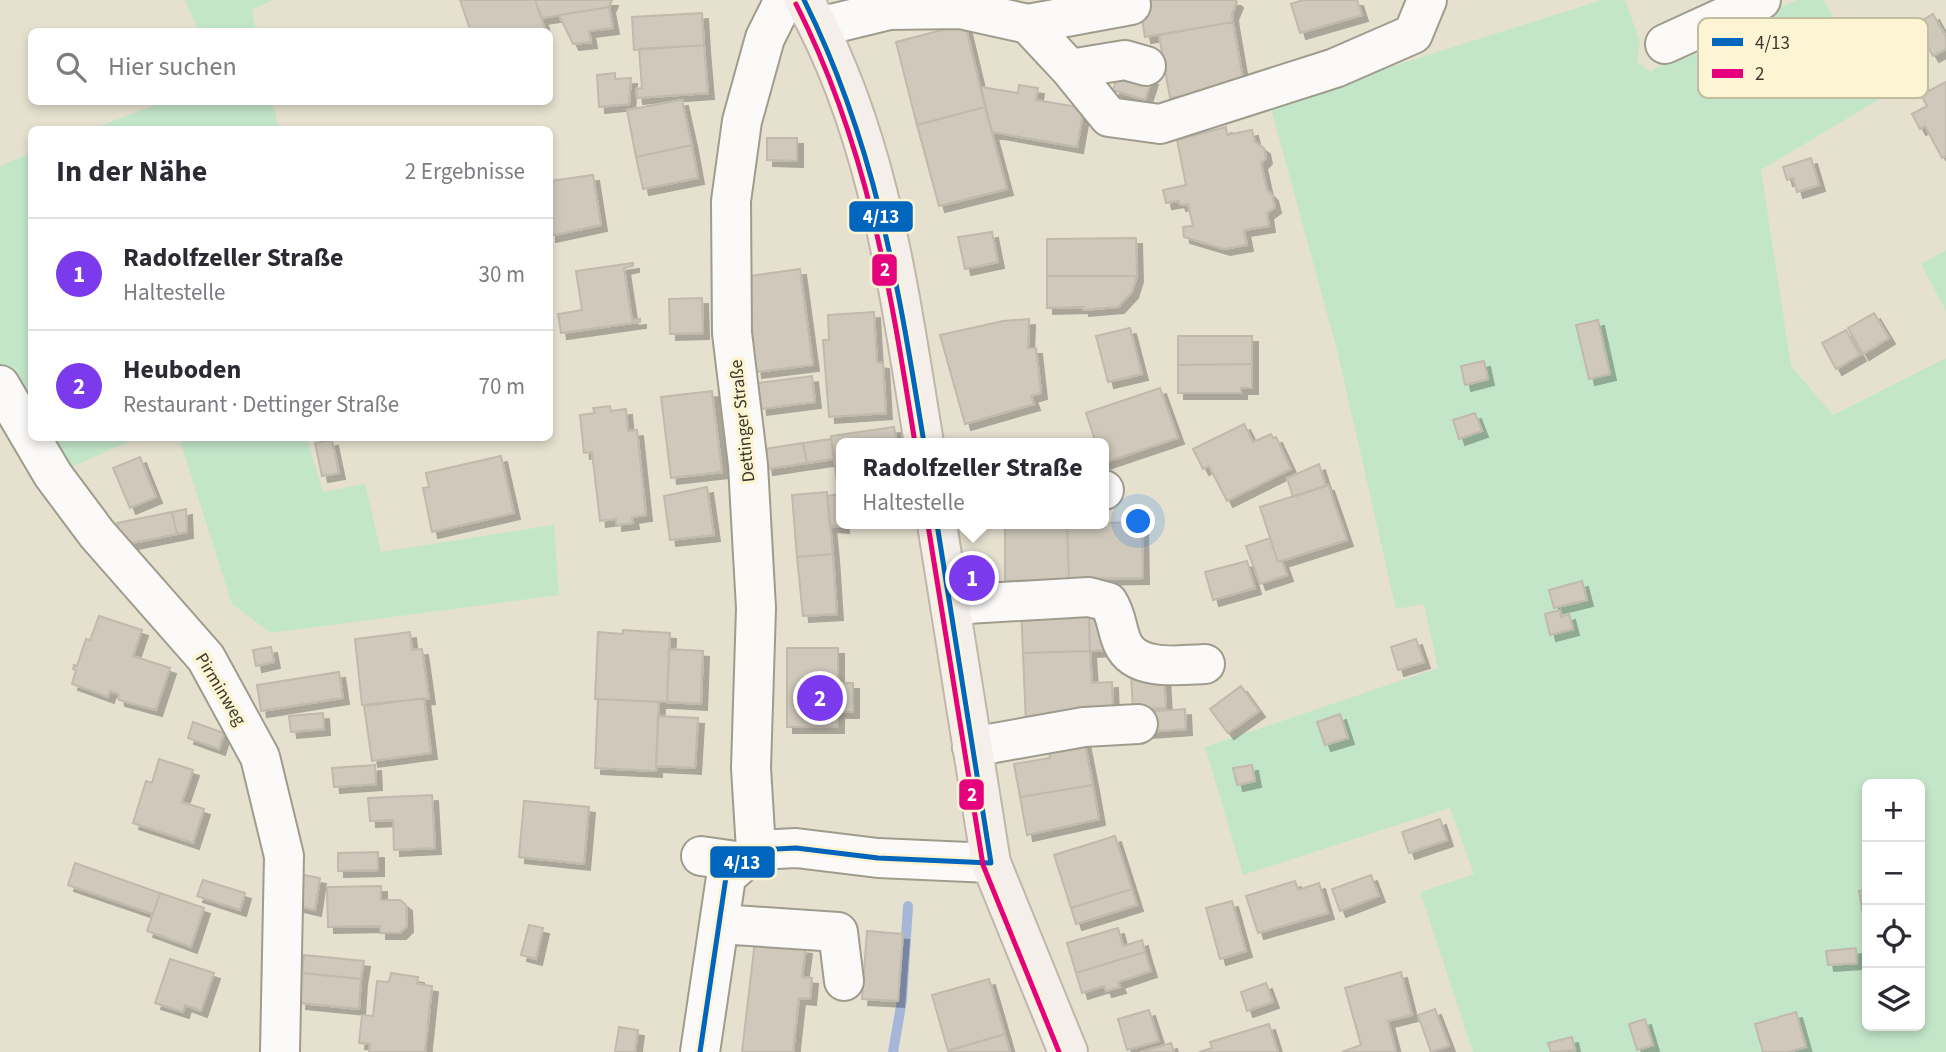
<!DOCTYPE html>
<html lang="de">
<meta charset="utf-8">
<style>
body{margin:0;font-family:"Source Sans 3",sans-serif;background:#f2f2f3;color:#2b2b33}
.controls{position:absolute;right:21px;bottom:21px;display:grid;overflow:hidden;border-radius:10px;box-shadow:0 4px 10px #0003}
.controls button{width:63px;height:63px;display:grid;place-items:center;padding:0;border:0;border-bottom:2px solid #e1e1e2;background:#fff;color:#2b2b33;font:35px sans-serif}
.you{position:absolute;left:1139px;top:522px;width:24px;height:24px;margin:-18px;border:5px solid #fff;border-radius:50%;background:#1a73e8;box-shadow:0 0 0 10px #1a73e833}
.badge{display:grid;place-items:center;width:46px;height:46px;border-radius:50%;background:#7c3aed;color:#fff;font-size:23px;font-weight:700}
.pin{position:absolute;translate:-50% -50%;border:4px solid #fff;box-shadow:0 2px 7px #0006}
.popup{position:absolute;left:836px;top:438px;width:273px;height:91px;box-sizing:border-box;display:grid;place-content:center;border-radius:10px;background:#fff;filter:drop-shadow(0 2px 5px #0005);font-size:23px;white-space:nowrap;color:#7c7c81}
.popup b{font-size:26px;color:#2b2b33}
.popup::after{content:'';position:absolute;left:50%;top:100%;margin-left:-14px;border:14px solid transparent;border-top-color:#fff}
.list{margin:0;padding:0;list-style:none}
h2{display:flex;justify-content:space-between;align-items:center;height:91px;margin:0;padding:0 28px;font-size:30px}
h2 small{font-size:23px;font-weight:400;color:#7c7c81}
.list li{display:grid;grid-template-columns:46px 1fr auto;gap:21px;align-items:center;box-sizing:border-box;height:112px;padding:0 28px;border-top:2px solid #e1e1e2}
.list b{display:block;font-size:26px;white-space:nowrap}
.list p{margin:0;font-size:23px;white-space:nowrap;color:#7c7c81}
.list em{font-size:23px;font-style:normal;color:#7c7c81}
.icon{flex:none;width:38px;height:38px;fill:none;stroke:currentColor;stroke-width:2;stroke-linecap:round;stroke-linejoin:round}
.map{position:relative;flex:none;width:1946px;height:1052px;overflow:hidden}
.search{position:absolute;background:#fff;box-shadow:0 4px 10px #0003;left:28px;top:28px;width:525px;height:77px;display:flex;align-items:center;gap:18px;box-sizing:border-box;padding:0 24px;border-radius:10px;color:#7c7c81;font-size:26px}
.panel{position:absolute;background:#fff;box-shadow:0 4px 10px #0003;left:28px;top:126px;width:525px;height:315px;border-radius:10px}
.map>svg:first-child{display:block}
</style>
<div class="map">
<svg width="1946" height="1052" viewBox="0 0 1946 1052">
<defs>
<filter id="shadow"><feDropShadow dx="6" dy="6" stdDeviation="0" flood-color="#0004"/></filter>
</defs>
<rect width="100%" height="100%" fill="#e6e1cf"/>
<path fill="#c3e6c9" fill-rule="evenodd" d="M185 0H273L252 10 256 31 199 32Z
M1602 0H1625L1640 42 1637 62 1651 72 1687 47 1797 0H1823L1885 96 1761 170 1791 366 1833 415 1946 358V1052H1473L1420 892 1474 874 1450 808 1243 875 1205 747 1438 668 1424 604 1396 609 1337 350 1270 105ZM1867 784H1920V1026H1867Z
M163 102H272L279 129H92Z
M31 153 32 438H137L53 475 0 385V166Z
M1946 250V311L1921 264Z
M179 438H307L323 492 365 484 381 552 554 525 559 595 271 633 232 604Z"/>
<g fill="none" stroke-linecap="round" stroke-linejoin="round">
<path stroke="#a5b6d9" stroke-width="10" d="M893 1052 902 1000 908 906"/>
</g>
<path fill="#cfc8bb" stroke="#c0b9ac" stroke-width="2" filter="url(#shadow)" d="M460 0H535L546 32H471Z
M535 0H612L609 7 542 18Z
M1139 0H1235L1237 2 1232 14 1233 22 1145 37Z
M1303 0H1357L1362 15 1300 33 1291 4Z
M609 7 613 28 589 31 591 42 573 44 559 15Z
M702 13 704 45 634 50 632 17Z
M1933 14 1946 37V49L1933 56 1915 25Z
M1233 22 1244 85 1170 98 1159 35Z
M965 24 985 107 917 125 896 42Z
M704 45 708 93 637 98 636 89 642 88 639 49Z
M1120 69 1152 79 1145 100 1113 90Z
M615 73V79L631 78 629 104 599 107 597 75Z
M1946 82V156L1942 158 1925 126 1920 129 1912 114 1927 106 1921 95Z
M1019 85 1038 88 1036 100 1084 108 1077 147 992 132 981 87 1018 93Z
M682 100 692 145 636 157 627 110Z
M985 107 1007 189 939 206 917 125Z
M1226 127 1227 135 1252 130 1255 142 1264 148 1266 158 1261 163 1267 190 1272 195 1275 207 1267 213 1269 226 1244 230 1247 245 1224 249 1184 237 1183 227 1193 226 1188 204 1180 205 1179 201 1166 203 1163 190 1186 185 1177 140Z
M767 138H797V161L767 160Z
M692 145 698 178 643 189 636 157Z
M1811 158 1819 185 1797 192 1793 178 1787 180 1783 167Z
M593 175 601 225 550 236V181Z
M992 232 998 262 965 269 958 237Z
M1136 238 1137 276H1047V239Z
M633 263V266L624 268 632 320 640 319V322L561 333 558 314 582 310 576 271Z
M800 269 813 365 756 372 743 277Z
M1047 276H1137L1132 292 1118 307 1083 310V307L1047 308Z
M702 298 703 333 670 334 669 299Z
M874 312 877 362 883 363 886 413 829 417 823 340H829L828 315Z
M1874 313 1889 338 1863 354 1848 328Z
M1029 319 1028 348H1036L1041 393 1031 396 1034 404 965 424 940 335 1003 321Z
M1598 320 1610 374 1589 379 1576 325Z
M1130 328 1142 374 1108 382 1096 336Z
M1846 330 1860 355 1836 369 1822 343Z
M1178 336H1252V364L1178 365Z
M1484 361 1488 379 1465 385 1461 366Z
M1252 364V388H1241V393H1178V365Z
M812 376 815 402 761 409 758 383Z
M1160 388 1178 438 1103 463V443H1096L1086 413Z
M712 391 722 472 671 478 661 397Z
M610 406 611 411 626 409 628 431 637 430 646 515 632 517 633 523 616 525V519L600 521 592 452 584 453 580 415 595 413 593 408Z
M1475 413 1482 431 1459 439 1453 420Z
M1244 424 1253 442 1271 434 1273 438 1276 437 1291 469 1227 501 1209 466 1203 469 1193 449Z
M894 427 897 443H841V510L831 436Z
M831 439 834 459 807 463 803 443Z
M332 440 339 473 322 476 315 443Z
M803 443 807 463 767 469 764 449Z
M501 456 514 513 432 532 423 488 429 487 426 473Z
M140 457 156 497 130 508 113 468Z
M1319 464 1326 486 1293 497 1287 478Z
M1328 485 1347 540 1278 562 1260 507Z
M707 487 714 535 670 540 664 496Z
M827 492 833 554 797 557 792 495Z
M839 494 843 527 830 526 827 496Z
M186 509 187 532 177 534 172 512Z
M172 512 177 534 122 545 117 523Z
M1142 522 1143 578 1069 579 1067 524Z
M1005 524H1067L1069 579 1005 581Z
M1270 538 1278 562 1282 561 1287 575 1260 584 1246 546Z
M833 554 837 614 803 616 797 557Z
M1247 561 1255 588 1213 600 1205 572Z
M1582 581 1587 600 1554 608 1549 590Z
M1088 605 1090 651 1023 653 1021 608Z
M1560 610 1561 617 1569 614 1573 629 1550 635 1545 614Z
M99 616 142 630 133 656 170 668 156 710 119 700 118 694 110 691 108 697 72 684 76 670 73 669 74 665 77 666 86 639 90 640Z
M1089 619H1106L1107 650 1090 651Z
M623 630 670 633 667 702 595 699 598 632 623 634Z
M410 632 412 650 422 649 429 698 362 705 355 639Z
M1416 639 1424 662 1398 670 1391 647Z
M271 647 274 662 256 666 253 650Z
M787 648H838V683H853V712H838V727H787Z
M669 649 703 651 701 704 667 702Z
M1090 651 1092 683 1112 682 1113 711 1026 725 1023 653Z
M339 672 343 698 261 711 257 685Z
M1164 674 1166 708 1133 710 1131 676Z
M1241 686 1259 711 1228 733 1210 709Z
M424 698 431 753 372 761 364 706Z
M598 699 659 702 656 771 595 768Z
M1185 709 1186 729 1147 732 1145 712Z
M323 713 324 729 291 732 289 716Z
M1340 714 1348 738 1325 745 1317 722Z
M658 716 698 718 695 768 656 766Z
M193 722 224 733 219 749 188 738Z
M1083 734 1093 785 1020 797 1014 764 1050 758 1047 740Z
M159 759 193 770 182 802 204 809 193 843 133 823 146 781 152 783Z
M375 765 376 784 334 787 332 768Z
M1252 765 1255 781 1237 785 1233 768Z
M1093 785 1099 819 1027 835 1020 797Z
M432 795 435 848 394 850 393 820 370 821 368 798Z
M524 801 589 807 584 864 519 857Z
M1440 819 1447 840 1409 853 1402 832Z
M1115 836 1132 889 1071 908 1054 855Z
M378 852V870L338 871V853Z
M75 863 160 893 153 914 68 885Z
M304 875 320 878 315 910 298 906Z
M1371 875 1379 896 1340 911 1332 889Z
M203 880 245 893 240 910 197 896Z
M1295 881 1298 890 1319 883 1328 913 1258 933 1246 896Z
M381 886V900H400L406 905 407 926 400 933H380V926L328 927 327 887Z
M1132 889 1137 905 1076 924 1071 908Z
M1867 889V920L1864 921 1859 891Z
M160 893 204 908 191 947 147 931Z
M1232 901 1246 951 1220 959 1206 908Z
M529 925 543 928 536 959 521 955Z
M1118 928 1123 946 1142 940 1145 952 1076 973 1067 943Z
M867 931 903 934 898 1001 862 999Z
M755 941 806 948 802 977 812 978 810 999 799 998 793 1052H742Z
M1856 948 1857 963 1828 965 1826 951Z
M1145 952 1151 971 1118 982 1120 987 1106 991 1104 986 1082 993 1076 973Z
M304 955 364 961 361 979 302 973Z
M170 959 214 973 201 1011 185 1005 183 1012 155 1003Z
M1401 972 1412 1015 1388 1021 1396 1052H1342L1361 1045 1345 988Z
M302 973 361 979 359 1009 300 1003Z
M391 973 418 977 417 984 432 986 425 1052H369L370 1044 359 1043 362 1015 373 1016 377 981 389 982Z
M989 979 1005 1034 948 1051 932 995Z
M1266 983 1273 1002 1247 1011 1241 992Z
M1435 1009 1449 1046 1431 1052 1418 1015Z
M1149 1010 1159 1041 1127 1050 1118 1019Z
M1796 1012 1806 1047 1788 1052H1763L1755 1024Z
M1645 1019 1653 1045 1637 1050 1629 1024Z
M1269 1024 1278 1052H1199L1212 1048 1210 1042Z
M619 1027 638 1030 635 1052H615Z
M1005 1034 1010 1052H950V1050Z
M1572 1037 1575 1050 1551 1052 1548 1043Z
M1171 1043 1174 1052H1141Z"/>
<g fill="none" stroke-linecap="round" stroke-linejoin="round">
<g stroke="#9f9c8e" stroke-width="42">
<path id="minor" d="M1028 24 1131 5
M819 27 889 10 960 9 1028 24 1070 69 1125 60 1146 66
M1665 44 1761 0
M1070 69 1109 117 1160 124 1335 68 1413 34 1427 0
M0 385 53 475 97 534 206 658 260 757 284 856 280 1052
M1103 490H1104
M950 605 1089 597 1108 602C1118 618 1116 629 1123 644 1136 672 1181 665 1205 664
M972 747 1084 727 1138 724
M756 850 751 768 756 608 748 465 732 333 731 201 742 121 765 38 784 0
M701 856 743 862
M719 924 838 932 844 981
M700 1052 726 877 756 850 796 848 878 858 991 863"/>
</g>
<g stroke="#c1b6a8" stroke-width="42">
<path id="major" d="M804 0C880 136 899 292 924 443
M937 524 991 863 1068 1052"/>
</g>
<use href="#minor" stroke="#fbfaf8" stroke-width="38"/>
<use href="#major" stroke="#f4efea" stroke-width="38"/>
<g stroke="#fcf4d3" stroke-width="10">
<path id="bus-1" d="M804 0C876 145 898 285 924 443
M700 1052 726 877 756 850 796 848 878 858 991 863 937 524"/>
</g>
<g stroke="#fcf4d3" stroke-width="10">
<path id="bus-2" d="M796 4C868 147 890 287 915 443
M928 525 983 865 1059 1052"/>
</g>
<use href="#bus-1" stroke="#0065bd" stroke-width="5"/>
<use href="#bus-2" stroke="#e5007d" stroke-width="5"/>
</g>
<g text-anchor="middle" stroke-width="7" stroke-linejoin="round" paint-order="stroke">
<g font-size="18" fill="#3b382b" stroke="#fcf4d3">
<text transform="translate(742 421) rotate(-96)" y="6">Dettinger Straße</text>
<text transform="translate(221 689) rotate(59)" y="6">Pirminweg</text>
</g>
</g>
<rect x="1698" y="18" width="230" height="80" rx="10" fill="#fcf4d3" stroke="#c2bca1" stroke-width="2"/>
<rect x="1712" y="38" width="31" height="8" fill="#0065bd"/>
<rect x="1712" y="69" width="31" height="9" fill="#e5007d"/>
<g font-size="19" fill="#3b382b">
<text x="1755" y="49">4/13</text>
<text x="1755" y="80">2</text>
</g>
<g stroke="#fcf4d3" stroke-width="2.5">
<rect x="848" y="200" width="66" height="33" rx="7" fill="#0065bd"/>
<rect x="871" y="253" width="27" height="34" rx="7" fill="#e5007d"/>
<rect x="958" y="778" width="27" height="33" rx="7" fill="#e5007d"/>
<rect x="709" y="845" width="67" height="34" rx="7" fill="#0065bd"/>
</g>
<g font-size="19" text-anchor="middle" font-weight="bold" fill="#fff">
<text x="881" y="223">4/13</text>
<text x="885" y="276">2</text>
<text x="972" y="801">2</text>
<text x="742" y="869">4/13</text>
</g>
</svg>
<div class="controls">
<button>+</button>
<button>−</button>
<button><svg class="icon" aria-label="locate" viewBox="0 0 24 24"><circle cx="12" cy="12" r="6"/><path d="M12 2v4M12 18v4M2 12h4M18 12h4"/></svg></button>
<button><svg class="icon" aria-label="layers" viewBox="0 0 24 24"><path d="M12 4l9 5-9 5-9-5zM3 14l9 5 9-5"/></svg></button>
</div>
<div class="you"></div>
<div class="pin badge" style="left:972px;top:578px">1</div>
<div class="popup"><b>Radolfzeller Straße</b>Haltestelle</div>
<div class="pin badge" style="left:820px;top:698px">2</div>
<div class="search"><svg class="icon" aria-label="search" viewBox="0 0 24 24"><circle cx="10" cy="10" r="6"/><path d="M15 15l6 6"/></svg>Hier suchen</div>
<section class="panel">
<h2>In der Nähe<small>2 Ergebnisse</small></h2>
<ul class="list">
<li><span class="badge">1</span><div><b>Radolfzeller Straße</b><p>Haltestelle</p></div><em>30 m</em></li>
<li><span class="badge">2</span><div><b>Heuboden</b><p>Restaurant · Dettinger Straße</p></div><em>70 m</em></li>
</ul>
</section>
</div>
